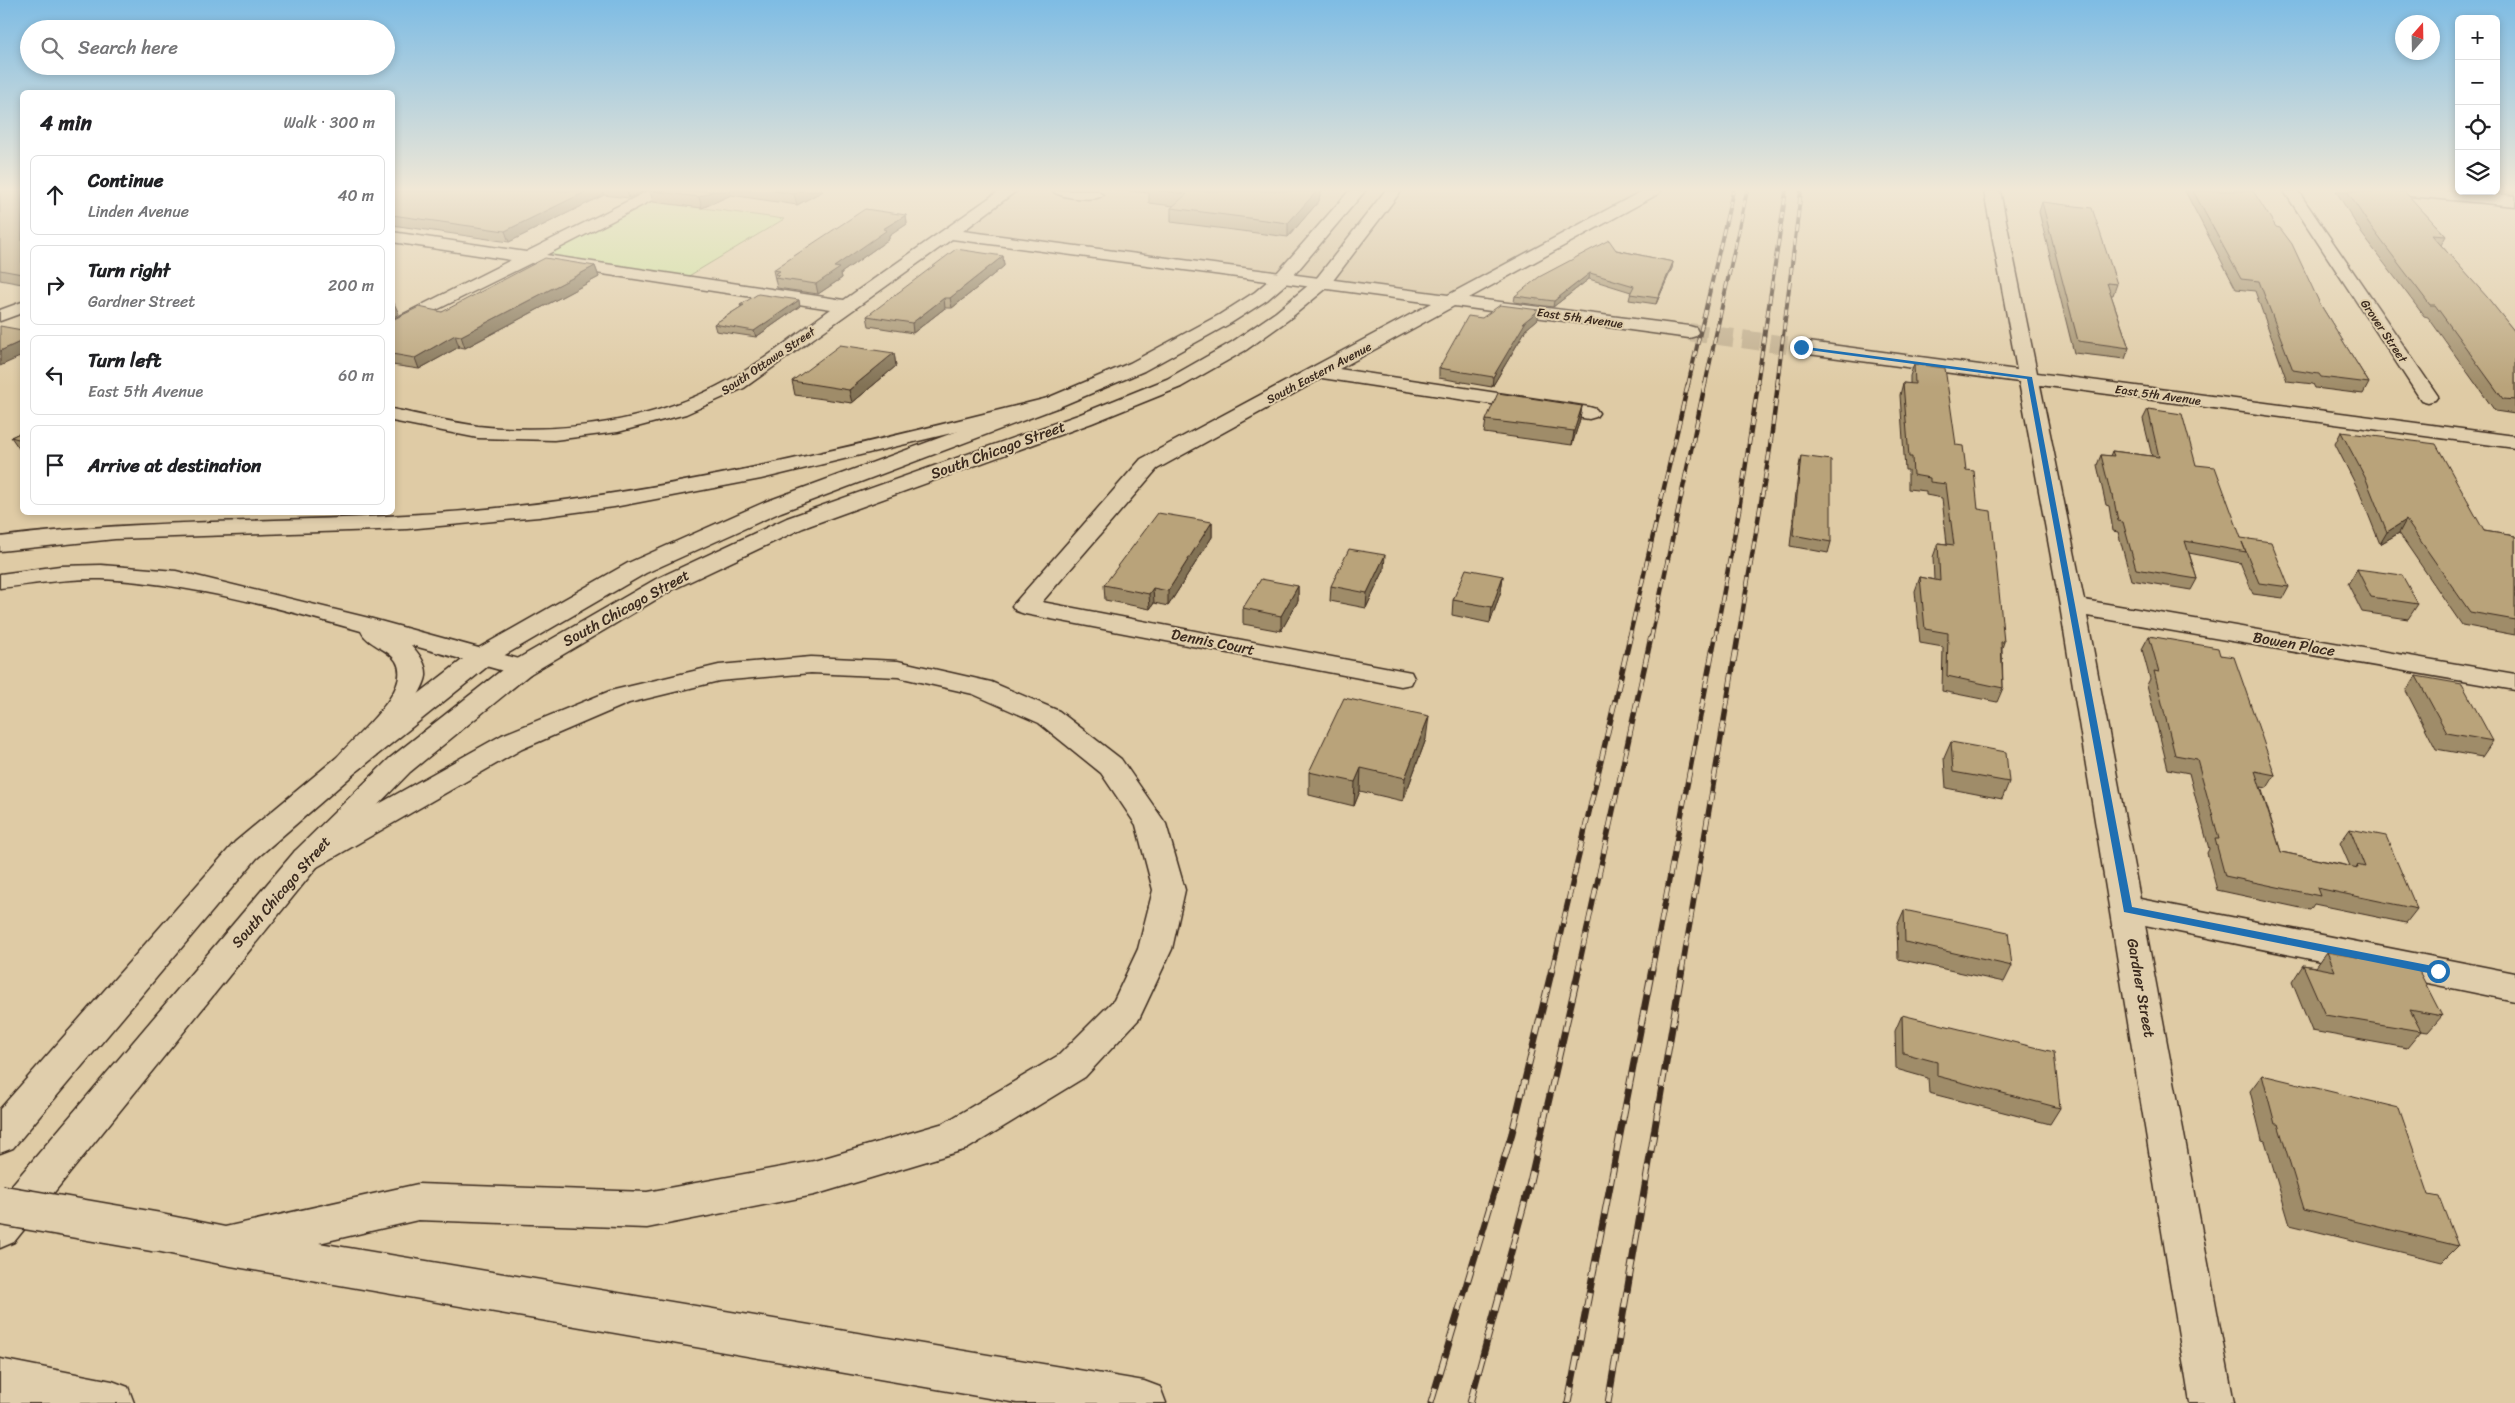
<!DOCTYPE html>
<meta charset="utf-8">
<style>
body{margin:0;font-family:Sriracha,sans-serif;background:#f2f2f2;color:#202124}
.controls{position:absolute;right:15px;top:15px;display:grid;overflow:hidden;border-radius:8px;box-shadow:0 2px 8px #0003}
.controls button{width:45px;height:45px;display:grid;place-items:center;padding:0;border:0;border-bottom:1px solid #e0e0e0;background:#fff;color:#202124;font:25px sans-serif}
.compass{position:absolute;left:2395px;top:15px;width:45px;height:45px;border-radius:50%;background:#fff;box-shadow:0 2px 8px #0003;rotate:20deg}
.stop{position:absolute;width:15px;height:15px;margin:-11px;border:4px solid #1f6fb2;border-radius:50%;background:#fff}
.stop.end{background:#1f6fb2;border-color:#fff;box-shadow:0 1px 5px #0008}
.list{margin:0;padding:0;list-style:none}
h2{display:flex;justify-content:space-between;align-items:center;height:65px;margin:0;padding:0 20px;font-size:21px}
h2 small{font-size:16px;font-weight:400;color:#757577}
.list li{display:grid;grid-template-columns:32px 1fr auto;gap:15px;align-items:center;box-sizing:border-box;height:80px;margin:0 10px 10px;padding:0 10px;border:1px solid #e0e0e0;border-radius:8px}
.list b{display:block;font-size:19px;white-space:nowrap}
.list p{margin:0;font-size:16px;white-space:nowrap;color:#757577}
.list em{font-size:16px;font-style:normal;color:#757577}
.icon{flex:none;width:28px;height:28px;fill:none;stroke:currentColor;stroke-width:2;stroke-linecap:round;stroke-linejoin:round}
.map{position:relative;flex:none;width:2515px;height:1403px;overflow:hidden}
.search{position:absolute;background:#fff;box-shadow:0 2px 8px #0003;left:20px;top:20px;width:375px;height:55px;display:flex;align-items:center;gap:12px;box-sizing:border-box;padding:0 18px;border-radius:28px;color:#757577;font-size:19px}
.panel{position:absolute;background:#fff;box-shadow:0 2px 8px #0003;left:20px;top:90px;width:375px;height:425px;border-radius:8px}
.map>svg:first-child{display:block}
</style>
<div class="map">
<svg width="2515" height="1403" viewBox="0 0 2515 1403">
<rect width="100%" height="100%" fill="#dfcba5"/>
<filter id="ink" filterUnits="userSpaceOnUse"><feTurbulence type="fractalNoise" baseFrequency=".02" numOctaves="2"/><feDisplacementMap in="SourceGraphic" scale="10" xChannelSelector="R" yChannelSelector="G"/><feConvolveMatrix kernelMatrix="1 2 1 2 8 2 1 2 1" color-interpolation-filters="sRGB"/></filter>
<g filter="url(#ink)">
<path fill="#d1bc96" d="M1013 191H1048L1097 196 1103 191H1645L1452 298 957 233Z"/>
<path fill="#c8df95" stroke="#82845a" d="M644 200 784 219 682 280 532 257Z"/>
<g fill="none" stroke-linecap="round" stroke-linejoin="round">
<path stroke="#beab8a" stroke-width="18" stroke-dasharray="18 9" stroke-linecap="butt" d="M1689 332 1801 347"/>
<g stroke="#3b2a1e" stroke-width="3">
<path id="street" d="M648 191H667L664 194 546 255 844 300 999 191H1016L963 231 1448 295 1642 191H1660L1658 194 1469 298 1689 326 1696 328 1698 332 1696 336 1689 338 1454 306 1339 369 1589 407 1596 409 1599 413 1596 417 1589 419 1322 378 1157 469 1042 602 1411 672 1414 678 1411 684 1401 686 1025 614 1016 611 1012 606 1141 459 1432 303 952 239 744 388 686 414 618 432 554 440 478 438 392 421V409C421 415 449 422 478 426 562 435 654 422 729 380 763 362 799 332 831 309L531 263 392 332V320L511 260 392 242V232L526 252Z
M1053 191H1097L1103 195C1097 202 1059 198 1053 191Z
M1984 191H2000L2037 373 2515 436V448L2040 385 2084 600 2515 674V690L2087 616 2140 899 2515 973V1001L2145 925 2234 1403H2190L2060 606 2019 382 1801 353 1794 351 1792 347 1794 343 1801 341 2017 370Z
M2284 191H2298L2438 396 2435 400 2428 402 2421 400Z
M22 302V313L0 321V310Z"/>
</g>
<g stroke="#3b2a1e" stroke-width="3">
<path id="secondary" d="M2402 191H2456L2515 196V206L2410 196Z"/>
</g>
<g stroke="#3b2a1e" stroke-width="3">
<path id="primary" d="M1349 191H1365L1288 282 1267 300 1231 323 1144 371 1059 407 781 512 646 573 493 662 356 772 257 858 13 1148 0 1153V1109L235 842 336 758 475 650 628 563 765 502 1045 399 1130 363 1219 315 1255 292 1276 274Z
M1385 191H1401L1328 287 1288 320 1246 350 1181 387 1092 423 803 528 674 589 530 674 410 772 317 867 14 1242 0 1248V1199L295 851 390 758 512 662 656 579 787 518 1078 415 1167 379 1232 342 1276 312 1316 279Z"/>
</g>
<g stroke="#3b2a1e" stroke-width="3">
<path id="highway" d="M1052 397 1059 399 1062 403 1059 407 761 479 614 507 539 517 407 529 115 539 0 551V537C154 517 310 524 464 511 664 495 858 445 1052 397Z
M101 565 176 571 369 618 530 662 534 668 530 674 521 676 411 645C419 654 427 664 426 676 424 695 371 765 355 772 348 775 343 774 336 772L331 765C346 742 415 692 396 661 388 648 367 645 361 631 279 608 187 583 102 579 68 578 34 584 0 588V574L60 566Z
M811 657 898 661 991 682 1059 711 1121 759 1166 824 1185 890 1172 949 1139 1019 1085 1077 967 1149 814 1195 647 1228 418 1220 319 1243 1144 1381 1160 1387 1166 1403H1017L225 1265 156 1251 142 1245 136 1232 142 1219 156 1213 225 1227 418 1184 647 1192 814 1161 944 1123 1059 1055 1114 1000 1138 949 1153 890 1136 825 1101 773 1039 723 973 694 898 677 811 673 719 681 629 703 522 749 317 867 306 870 295 867 290 859 295 851 502 735 610 691 719 665Z
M0 1359 112 1381 128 1387 134 1403H0Z"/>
</g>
<use href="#street" fill="#e0ceac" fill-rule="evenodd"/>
<use href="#secondary" fill="#e0ceac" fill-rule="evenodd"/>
<use href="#primary" fill="#e0ceac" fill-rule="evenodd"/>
<use href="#highway" fill="#e0ceac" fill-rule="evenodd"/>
<g stroke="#3b2a1e" stroke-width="4">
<path id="rail-far3" d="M1688 385 1733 191
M1705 385 1747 191
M1757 385 1786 191
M1777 385 1801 191"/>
</g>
<g stroke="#3b2a1e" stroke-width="4.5">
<path id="rail-far2" d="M1629 639 1688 384
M1651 639 1705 384
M1715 639 1739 510 1758 384
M1738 639 1769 455 1778 384"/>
</g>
<g stroke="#3b2a1e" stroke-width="5.5">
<path id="rail-far1" d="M1552 970 1630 637
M1578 970 1651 637
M1652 970 1715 637
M1682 970 1738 637"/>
</g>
<g stroke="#3b2a1e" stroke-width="7">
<path id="rail" d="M1431 1403 1512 1133 1552 969
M1470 1403 1529 1186 1579 969
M1568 1403 1652 969
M1608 1403 1682 969"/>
</g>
<use href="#rail-far3" stroke="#e0ceac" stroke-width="2.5" stroke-dasharray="7" stroke-linecap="butt"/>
<use href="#rail-far2" stroke="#e0ceac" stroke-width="3" stroke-dasharray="9" stroke-linecap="butt"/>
<use href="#rail-far1" stroke="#e0ceac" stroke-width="4" stroke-dasharray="12" stroke-linecap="butt"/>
<use href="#rail" stroke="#e0ceac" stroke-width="5" stroke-dasharray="16" stroke-linecap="butt"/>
<g stroke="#3b2a1e" stroke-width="42" stroke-linecap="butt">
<path id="highway-bridge" d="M0 1205 156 1232"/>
</g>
<use href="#highway-bridge" stroke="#e0ceac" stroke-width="39"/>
</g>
<path fill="#9f8c69" stroke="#3b2a1e" d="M0 191H22V284L0 280Z
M392 191H645L629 198 604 195 509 242 392 225Z
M650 191H823L797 205 731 195 702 208 653 202Z
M1129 191H1322L1320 194 1319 201 1288 237 1171 222V208L1174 206 1149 203V193Z
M2185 191H2253L2320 304 2369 383 2363 394 2315 388 2313 384 2287 381 2255 291 2236 289Z
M2336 191H2404L2446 236 2441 245 2515 332V414L2495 411 2428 317 2424 316 2362 234Z
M2501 191H2515V195L2504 193Z
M2042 202 2117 284 2113 295H2111L2129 348 2125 359 2074 353 2039 212Z
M906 215 907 224 889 236V239L841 273 842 278 818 294 777 288 773 270Z
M1616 250 1673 262 1672 268 1656 304 1629 300 1631 292 1589 279 1553 307 1514 302 1515 296Z
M1003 256 1004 266 952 308H945L913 333 869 326 867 316Z
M595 266 599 277 465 348 459 347 419 369 392 365V320L442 312Z
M740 305 800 306 756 337 716 331 714 324 741 307Z
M1482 318 1538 319 1525 330 1524 333 1492 387 1439 378V368Z
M894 353 896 366 852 403 795 395 792 381Z
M1914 364 1956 445 1966 470 1978 509 2004 642 2002 648 2003 688 1997 702 1942 691 1943 647 1920 643 1915 591 1920 577 1934 580 1933 557 1938 543 1947 544 1942 498 1926 495V491L1908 489V470H1905L1900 395 1903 383 1910 384V376Z
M1582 406 1580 419 1572 445 1484 433 1486 420Z
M2148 409 2196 465 2241 538 2289 587 2283 598 2253 594 2240 562V563L2189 553 2197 579 2191 590 2131 580 2118 532 2113 531 2109 506 2106 505 2097 465 2101 455 2110 456 2112 451 2152 456 2143 419Z
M22 432V451L20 450 11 437Z
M2341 432 2484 531 2515 536V635L2462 625 2399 533 2380 544 2359 491 2335 444Z
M1801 456 1831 542 1828 553 1790 546 1799 466Z
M1212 522V537L1168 606 1154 603 1150 609 1105 600 1104 585Z
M2357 569 2418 604 2408 619 2362 612 2348 584Z
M1384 570 1366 608 1330 601 1331 586Z
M1503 576 1501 591 1490 623 1452 615 1453 600Z
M1298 586V601L1281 631 1243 624V608Z
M2149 636 2220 655 2275 775 2267 788 2261 787 2281 852 2350 866 2340 843 2350 829 2417 909 2406 923 2314 904 2310 910 2217 890 2207 853 2209 849 2189 773 2168 769 2147 685 2150 679 2142 649Z
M2416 676 2493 741 2482 757 2436 749 2406 691Z
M1426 739 1403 801 1360 791 1354 806 1309 795V772Z
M1951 742 2009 782 2002 799 1946 788 1944 758Z
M1904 910 2012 966 2004 982 1898 959 1897 926Z
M2327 952 2442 1016 2428 1032 2420 1031H2421L2407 1048 2312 1031 2292 982 2303 965 2316 967Z
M1902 1015 2060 1108 2050 1124 1929 1093 1928 1078 1896 1069 1895 1031Z
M2262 1075 2429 1195 2458 1246 2442 1262 2290 1225 2265 1141 2262 1140 2250 1091Z"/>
<path fill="#827255" stroke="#3b2a1e" d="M587 191H603L604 195 509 242 505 231Z
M627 191H645L629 198Z
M713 191H730L731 195 702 208 699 197Z
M801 191H823L797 205 794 194Z
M1315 191H1322L1320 194 1319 201 1288 237V223Z
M906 215 907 224 889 236V239L841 273 842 278 818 294 816 284 834 267 883 229Z
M1003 256 1004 266 952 308 950 298Z
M1673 262 1672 268 1656 304 1658 298Z
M595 266 599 277 465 348 461 336Z
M1590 273 1589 279 1553 307 1554 301Z
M944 298 945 308 913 333 912 323Z
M799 300 800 306 756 337 754 331Z
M394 303 399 314 392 318V304Z
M1539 310 1538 319 1525 330 1524 333 1492 387 1493 377 1523 323Z
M455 335 459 347 419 369 415 358Z
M22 341V356L0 366V351Z
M894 353 896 366 852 403 849 390Z
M1582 406 1580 419 1572 445 1574 431Z
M2406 520 2399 533 2380 544 2387 532Z
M1212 522V537L1168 606V591Z
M1385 555 1384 570 1366 608 1367 593Z
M1503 576 1501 591 1490 623 1492 607Z
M1298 586V601L1281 631V616Z
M1153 588 1154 603 1150 609 1149 594Z
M1429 716 1426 739 1403 801 1405 778Z
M1361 768 1360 791 1354 806 1355 782Z"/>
<path fill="#b9a37a" stroke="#3b2a1e" d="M0 191H22V274L0 270Z
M392 191H587L505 231 392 215Z
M651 191H713L699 197Z
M772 191H801L794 194Z
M1159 191H1317L1288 223 1171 208 1187 194Z
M2193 191H2253L2276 227 2280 228 2292 244 2320 304 2369 383 2321 377 2319 374 2293 370 2259 281 2241 279Z
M2347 191H2404L2446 236 2432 235 2487 297 2515 332V400L2503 399 2435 305H2430L2368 223Z
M2042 202 2092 208 2117 284 2107 283 2129 348 2078 341Z
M865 209 906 215 883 229 887 230 834 267 840 268 816 284 775 278 780 275 775 274 780 271 773 270Z
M1609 240 1616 250 1673 262 1658 298 1630 294 1634 286 1590 273 1554 301 1515 296 1539 277Z
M956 249 1003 256 950 298H944L912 323 867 316Z
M545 258 595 266 461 336 455 335 415 358 392 354V320L419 307 442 312Z
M758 294 799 300 754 331 714 324 744 305H740Z
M1500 305 1539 310 1523 323H1525L1493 377 1439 368 1468 316 1482 318Z
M0 326 22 330V341L0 351Z
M840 345 894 353 849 390 792 381Z
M1914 364 1945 368 1956 445 1963 446 1966 470 1974 471 1978 509 1991 511 2004 642H2001L2003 688 1947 676 1948 633 1925 629 1920 577 1940 581 1938 543 1954 545 1946 484 1930 482V478L1913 475 1912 457H1909L1903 383 1915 384Z
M1498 393 1582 406 1574 431 1486 420Z
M2148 409 2182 414 2196 465 2215 467 2241 538 2271 542 2289 587 2259 583 2242 542 2246 552 2185 541 2197 579 2136 569 2123 522 2118 521 2113 495H2111L2101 455 2114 456 2112 451 2159 457Z
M22 432V440L11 437Z
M2341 432 2436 444 2484 531 2515 536V620L2470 612 2406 520 2387 532 2366 479Z
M1801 456 1831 460V542L1793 535Z
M1158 513 1212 522 1168 591 1153 588 1149 594 1104 585Z
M1349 549 1385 555 1367 593 1331 586Z
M1466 569 1503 576 1492 607 1453 600Z
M2357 569 2402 575 2418 604 2371 597Z
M1261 579 1298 586 1281 616 1243 608Z
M2149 636 2218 648 2220 655 2234 657 2275 775 2255 771 2281 852 2358 868 2357 865 2365 867 2350 829 2386 836 2417 909 2317 888 2320 896 2225 876 2215 839H2219L2197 759 2175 755 2154 671 2159 672Z
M2416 676 2462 684 2493 741 2447 733Z
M1344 698 1429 716 1405 778 1361 768 1355 782 1309 772Z
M1951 742 2006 752 2009 782 1953 772Z
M1904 910 2008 932 2012 966 1905 942Z
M2327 952 2417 967 2442 1016 2410 1010 2421 1031 2325 1015 2303 965 2335 971Z
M1902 1015 2054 1052 2060 1108 1937 1076V1062L1903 1053Z
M2262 1075 2399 1108 2429 1195 2439 1197 2458 1246 2304 1209 2278 1124H2275Z"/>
</g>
<linearGradient id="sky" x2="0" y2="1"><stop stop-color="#7ebce4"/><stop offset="0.49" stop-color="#f1e8d6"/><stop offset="1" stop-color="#f1e8d6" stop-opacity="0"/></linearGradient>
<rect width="2515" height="387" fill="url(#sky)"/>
<path fill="#1f6fb2" d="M1799 346 2032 377 2132 907 2438 967 2443 971 2441 974 2438 975 2124 912 2027 379 1801 349Z"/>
<g text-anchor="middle" stroke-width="4" stroke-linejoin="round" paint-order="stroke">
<g font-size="12" fill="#3b2a1e" stroke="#e0ceac">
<text transform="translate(1580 318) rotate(8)" y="4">East 5th Avenue</text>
<text transform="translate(2384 331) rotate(56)" y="4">Grover Street</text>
<text transform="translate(768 361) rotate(-34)" y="4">South Ottawa Street</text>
<text transform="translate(1319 373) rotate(-28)" y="4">South Eastern Avenue</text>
<text transform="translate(2158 395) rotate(8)" y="4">East 5th Avenue</text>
</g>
<g font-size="15" fill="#3b2a1e" stroke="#e0ceac">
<text transform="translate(998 450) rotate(-20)" y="5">South Chicago Street</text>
<text transform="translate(626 608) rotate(-29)" y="5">South Chicago Street</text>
<text transform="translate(1213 642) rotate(11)" y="5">Dennis Court</text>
<text transform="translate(2294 644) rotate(10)" y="5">Bowen Place</text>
<text transform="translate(281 892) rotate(-49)" y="5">South Chicago Street</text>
<text transform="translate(2141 988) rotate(80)" y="5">Gardner Street</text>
</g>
</g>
</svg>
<div class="controls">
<button>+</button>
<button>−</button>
<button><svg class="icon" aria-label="locate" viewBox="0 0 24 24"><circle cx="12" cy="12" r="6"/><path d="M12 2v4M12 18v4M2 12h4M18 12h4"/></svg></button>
<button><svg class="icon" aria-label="layers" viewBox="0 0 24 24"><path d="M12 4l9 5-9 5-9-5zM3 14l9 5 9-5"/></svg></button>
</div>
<svg class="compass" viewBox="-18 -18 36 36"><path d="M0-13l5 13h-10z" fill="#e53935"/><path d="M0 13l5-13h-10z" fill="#757577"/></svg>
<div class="stop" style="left:2438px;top:971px"></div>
<div class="stop end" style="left:1801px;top:347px"></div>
<div class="search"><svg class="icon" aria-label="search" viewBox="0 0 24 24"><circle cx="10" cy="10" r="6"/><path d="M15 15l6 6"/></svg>Search here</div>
<section class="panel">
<h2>4 min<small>Walk · 300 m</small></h2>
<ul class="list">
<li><svg class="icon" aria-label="ahead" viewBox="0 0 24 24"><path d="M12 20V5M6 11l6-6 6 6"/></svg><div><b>Continue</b><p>Linden Avenue</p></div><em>40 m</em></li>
<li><svg class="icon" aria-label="right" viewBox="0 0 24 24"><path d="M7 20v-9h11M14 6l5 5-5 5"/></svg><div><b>Turn right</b><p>Gardner Street</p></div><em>200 m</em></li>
<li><svg class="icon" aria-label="left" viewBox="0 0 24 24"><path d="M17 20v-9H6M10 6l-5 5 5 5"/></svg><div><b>Turn left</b><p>East 5th Avenue</p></div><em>60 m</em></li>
<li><svg class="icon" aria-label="arrive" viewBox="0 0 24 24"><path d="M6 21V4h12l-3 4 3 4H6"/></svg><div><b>Arrive at destination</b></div></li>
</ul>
</section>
</div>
